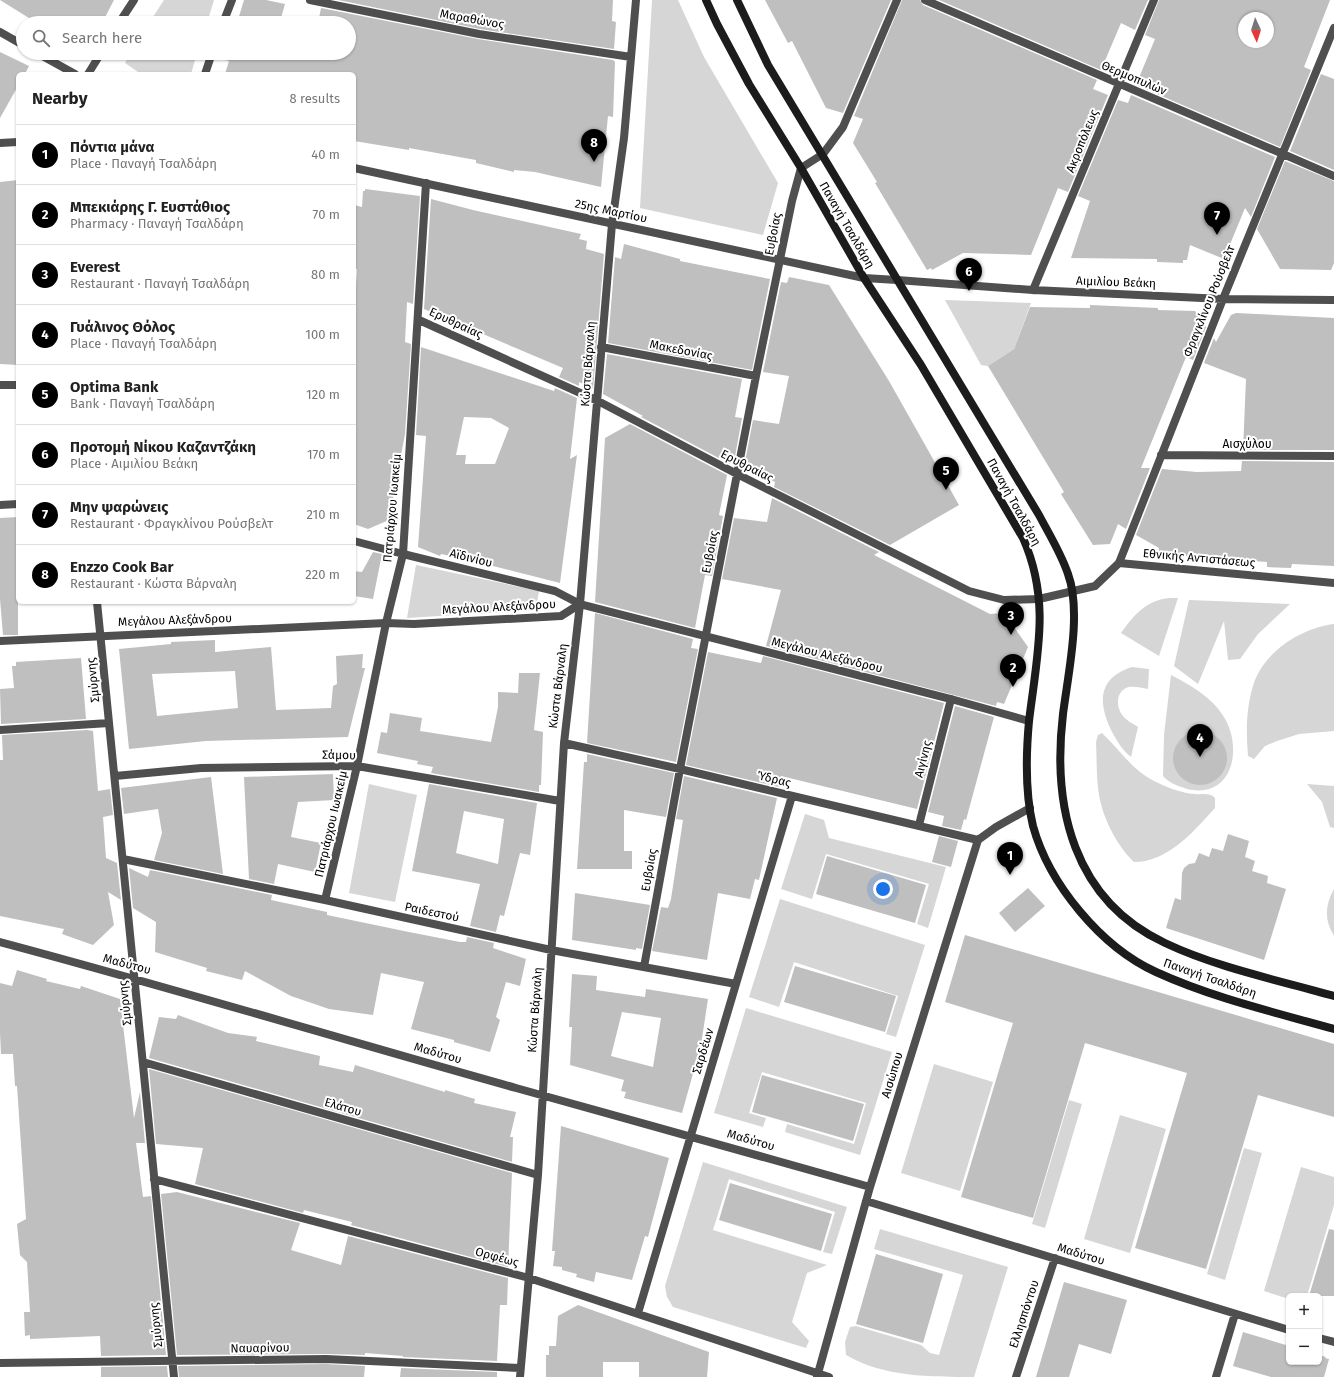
<!DOCTYPE html>
<meta charset="utf-8">
<style>
body{margin:0;font-family:"Fira Sans",sans-serif;background:#f2f2f2;color:#222}
.controls{position:absolute;right:12px;bottom:12px;display:grid;overflow:hidden;border-radius:6px;box-shadow:0 1px 3px #0004}
.controls button{width:36px;height:36px;display:grid;place-items:center;padding:0;border:0;border-bottom:1px solid #e0e0e0;background:#fff;color:#222;font:20px sans-serif}
.compass{position:absolute;left:1238px;top:12px;width:36px;height:36px;border-radius:50%;background:#fff;box-shadow:0 1px 3px #0004;rotate:176deg}
.you{position:absolute;left:883px;top:889px;width:14px;height:14px;margin:-10px;border:3px solid #fff;border-radius:50%;background:#1a73e8;box-shadow:0 0 0 6px #1a73e833}
.badge{display:grid;place-items:center;width:26px;height:26px;border-radius:50%;background:#000;color:#fff;font-size:13px;font-weight:700}
.pin{position:absolute;translate:-50% -33px;filter:drop-shadow(0 1px 2px #0008)}
.pin::after{content:'';position:absolute;top:21px;width:14px;height:12px;background:inherit;clip-path:polygon(0 0,100% 0,50% 100%)}
.list{margin:0;padding:0;list-style:none}
h2{display:flex;justify-content:space-between;align-items:center;height:52px;margin:0;padding:0 16px;font-size:17px}
h2 small{font-size:13px;font-weight:400;color:#767676}
.list li{display:grid;grid-template-columns:26px 1fr auto;gap:12px;align-items:center;box-sizing:border-box;height:60px;padding:0 16px;border-top:1px solid #e0e0e0}
.list b{display:block;font-size:15px;white-space:nowrap}
.list p{margin:0;font-size:13px;white-space:nowrap;color:#767676}
.list em{font-size:13px;font-style:normal;color:#767676}
.icon{flex:none;width:22px;height:22px;fill:none;stroke:currentColor;stroke-width:2;stroke-linecap:round;stroke-linejoin:round}
.map{position:relative;flex:none;width:1334px;height:1377px;overflow:hidden}
.search{position:absolute;background:#fff;box-shadow:0 1px 3px #0004;left:16px;top:16px;width:340px;height:44px;display:flex;align-items:center;gap:10px;box-sizing:border-box;padding:0 14px;border-radius:22px;color:#767676;font-size:15px}
.panel{position:absolute;background:#fff;box-shadow:0 1px 3px #0004;left:16px;top:72px;width:340px;height:532px;border-radius:6px}
.map>svg:first-child{display:block}
</style>
<div class="map">
<svg width="1334" height="1377" viewBox="0 0 1334 1377">
<rect width="100%" height="100%" fill="#fff"/>
<path fill="#d6d6d6" d="M164 0H214L207 23H149Z
M652 0H678L704 57 778 183 763 235 640 208Z
M131 53H197L191 74H141L125 63Z
M945 300 1031 303 1014 349 988 366 981 365Z
M416 565 539 591 536 610 407 618Z
M1170 598H1178L1159 656 1121 633C1134 615 1146 600 1170 598Z
M1189 600 1290 604 1258 634 1240 659 1228 660 1224 621 1198 684 1174 666Z
M1334 624V731L1299 734 1277 741 1265 746 1254 759 1248 756C1246 732 1246 709 1253 686 1263 652 1301 628 1334 624Z
M1132 667 1149 669 1148 689C1142 688 1135 686 1129 687 1116 690 1115 707 1123 716 1127 721 1132 723 1138 727L1131 757C1122 750 1118 742 1112 732 1098 704 1097 678 1132 667Z
M1171 675C1190 685 1210 696 1222 714 1244 745 1234 800 1187 789 1178 786 1169 783 1163 776L1164 735Z
M1102 733C1119 749 1132 770 1154 781 1166 787 1181 793 1195 794 1203 795 1209 792 1215 798V808C1193 832 1168 862 1134 862 1119 848 1106 824 1101 804 1096 786 1097 761 1096 742L1098 735Z
M369 784 417 795 395 902 349 893Z
M1307 784 1334 786V828L1330 827 1322 802Z
M805 814 824 820 829 838 946 867 928 928 917 924 929 884 826 854 812 899 781 889Z
M1334 889V936C1324 920 1325 905 1334 889Z
M780 899 925 945 896 1037 886 1034 898 996 794 962 779 1007 749 997Z
M746 1008 892 1052 860 1155 785 1132 787 1124 854 1144 866 1103 762 1072 749 1113 766 1118 763 1127 714 1113Z
M934 1064 993 1082 960 1191 901 1173Z
M1069 1100 1082 1104 1045 1228 1032 1224Z
M1120 1115 1166 1129 1130 1253 1084 1239Z
M1244 1148 1262 1153 1225 1280 1207 1274Z
M703 1162 847 1207 832 1254 823 1252 835 1212 729 1179 713 1230 827 1265 807 1273 792 1322 809 1341 806 1348 673 1307 667 1297 665 1286Z
M1301 1167 1334 1177V1205L1307 1296H1289V1299L1264 1291Z
M880 1229 1008 1267 974 1377C931 1377 883 1377 846 1355L845 1342 850 1327 856 1326 921 1345 930 1353 939 1355 963 1275 874 1249Z"/>
<path fill="#bfbfbf" fill-rule="evenodd" d="M0 0H114L102 23H37Z
M244 0H266L285 4 281 18 296 23H237Z
M338 0H613L612 21 616 22 614 49 480 29Z
M765 0H891L843 113 826 108 792 41 788 43Z
M902 0H920L923 5 1097 80 1093 89 1108 95 1068 192 1058 188 1031 255 963 253 932 270 931 268 927 270 875 183 877 182 853 143 863 119 854 116Z
M939 0H1148L1135 30 1121 23 1101 70Z
M1159 0H1330L1304 67 1311 70 1280 147 1136 85 1155 39 1145 35ZM1244 18H1268V42H1244Z
M321 8 478 39 613 60 615 62 613 117 608 116 601 187 535 172 514 170V172L476 163V160L409 148V150L354 141V74H225L229 61 225 60 227 53H349V23H318Z
M0 52 29 66 25 74H18V86L0 118Z
M1321 74 1334 79V170L1290 151Z
M1131 95 1275 157 1251 217 1245 208 1224 259 1190 245 1187 260H1183V263L1157 262V259L1071 258 1090 201 1078 196 1118 100 1128 103Z
M1285 161 1334 181V263L1331 270 1280 269 1257 229Z
M18 180V365L0 364V182Z
M365 189 420 196 413 304 407 302 405 342 411 344 405 434 389 520 368 529 354 524V316L357 269H354V205L362 207 363 191H365Z
M431 199 473 210 581 234 579 239 587 241 586 249 604 254 593 389 579 382V386L559 377 563 368 424 309Z
M624 244 680 259V261L770 279 752 370 608 343 615 257 621 259Z
M789 277 829 285 889 381 959 505 890 545 774 487 775 482 744 467 753 420 779 424 789 376 763 372 781 282 787 283Z
M1090 305 1158 308V310L1195 311 1206 327 1193 360 1186 357 1141 468H1150L1126 529 1118 524 1110 544 1093 545 1061 494 1064 492 988 366 1014 349 1030 307 1090 308Z
M1236 313 1334 318V450H1243L1246 379 1204 363 1214 338 1216 342 1231 315Z
M421 347 554 391 555 388 577 398 570 459 577 455 560 583 489 565V564L441 554 440 556 418 547 426 436 416 435ZM464 417 491 418 509 428 495 464H465L466 455H456Z
M607 354 742 379 735 417 742 418 734 462 731 461 730 464 641 417 643 416 603 394Z
M630 424 727 475 719 515 723 516 712 576 705 575 695 628 595 602 605 438Z
M1242 461 1334 462V566L1292 564 1291 568 1267 567V562L1158 554 1159 548 1136 535 1162 469 1197 472 1241 471Z
M772 498 879 552 874 555 990 614 1004 613 1028 647 1004 704 997 702 996 706 766 646 781 590 722 579 734 518 767 522Z
M18 517V635H3L0 599V518Z
M373 552 382 554 373 599 354 596V571L362 572Z
M595 613 693 639 691 648 698 649 676 762 587 743Z
M215 640V652L271 647 276 710 331 708 333 686 337 684 336 656 363 654 362 668H365L348 737 206 741 129 749 119 649 171 644V642ZM235 671 238 708 157 716 152 674Z
M708 652 761 663 763 656 944 703 917 809 781 776 779 787 686 765Z
M81 658 86 719 1 724 0 689 14 688 12 666H16V662Z
M519 673H540L534 730 543 732 541 785H539V792L431 773 433 767 417 764 418 761 377 753 381 732 387 733 390 713 422 718 420 731 491 742 498 707V692L518 693Z
M955 706 994 717 966 820 964 819 961 830 942 826 944 816 928 812Z
M87 730 93 731 98 791 110 789 113 815 103 817 106 858 117 863 121 900 108 892 114 925 93 945 62 934 64 929 0 916V760H3L2 735Z
M1173 758a27 27 0 1 1 54 0a27 27 0 1 1-54 0Z
M587 754 674 773 666 817 624 810V851H632V869H577L584 762H587Z
M333 774 334 800 298 802 291 837 321 843 315 872 278 864 274 884 249 879 244 777Z
M684 776 777 798 759 880 755 879 750 899 718 893 707 960 652 951 661 907 668 908 671 899 683 820 676 819Z
M211 777 223 874 154 860 162 833 158 809 124 814 121 788Z
M429 784 537 803 530 855 520 853 504 916 500 915 496 932 470 926 480 884 412 871ZM464 811 504 819 498 864 456 853Z
M1228 834 1249 841 1245 857 1255 861 1252 871 1268 876 1267 883 1286 889 1264 960 1166 928 1175 898 1181 900 1182 873 1184 868 1189 864 1195 863 1199 853 1209 857 1212 848 1223 851Z
M939 836 958 841 951 867 932 862Z
M827 856 926 885 915 923 816 894Z
M129 868 148 877 150 870 272 895 271 900 327 912V915L404 931 460 942H466L467 937 494 943 493 948 526 959 520 986 506 982 496 1017 500 1020 490 1052 454 1042V1040L411 1029 424 982 381 973 373 1015 329 1009 291 996 245 971 242 980 206 971 207 968 155 952 156 922 133 908Z
M1028 888 1045 906 1015 932 999 913Z
M575 893 650 905 642 949 636 948V950L572 940Z
M965 935 1334 1044V1117L1258 1095 1206 1269 1135 1248 1187 1073 1085 1043 1033 1218 961 1197 1013 1023 945 1002Z
M795 966 896 996 885 1032 784 1002Z
M17 970 47 979 46 981 80 989 81 986 120 999 134 1118 140 1092 145 1143H136L143 1197 151 1196 166 1355 101 1356 100 1336 30 1339V1335L25 1336 24 1312H30L27 1262 20 1255 17 1224 26 1219 17 1086H15L13 1054H1L0 1033V983L12 986Z
M572 974 597 976 596 990 645 997 646 989 708 999 701 1045 682 1113 624 1098 626 1092 621 1091 624 1080 570 1065 572 1027H569ZM622 1012 661 1018 653 1067 611 1056Z
M178 1015 228 1033 257 1037 256 1041 320 1056 319 1065 353 1072 355 1065 445 1092V1090L475 1099 474 1103 516 1112 510 1137H513L512 1162 149 1058 159 1017 176 1019Z
M149 1069 512 1173 508 1267 351 1225 352 1222 304 1210 303 1213 195 1184 203 1148 156 1144Z
M762 1075 864 1104 853 1141 752 1112Z
M561 1126 669 1158 648 1237 645 1236 632 1280 596 1272 594 1282 576 1277 577 1274 562 1270V1267L553 1266 555 1251H552Z
M730 1183 832 1214 821 1251 719 1220Z
M177 1192 300 1223 291 1250 341 1265 348 1236 508 1278 507 1305H500L497 1361 403 1357V1356L365 1353V1355L326 1354 177 1355 161 1194Z
M1329 1229 1334 1230V1296H1309Z
M876 1254 943 1274 923 1343 856 1324Z
M1064 1282 1127 1300 1111 1354 1079 1344 1069 1377H1036Z
M578 1305 709 1352 707 1377H639V1362H603V1377H546V1355H549V1346H556L558 1316Z
M1243 1332 1289 1346V1362H1319V1355L1326 1357 1325 1358 1329 1359 1324 1377H1271L1233 1366Z
M326 1364 365 1366 364 1377H179L178 1366Z
M167 1366 168 1377H101V1367Z
M401 1368 497 1372V1377H400Z"/>
<g fill="none" stroke-linecap="round" stroke-linejoin="round">
<path stroke="#4f4f4f" stroke-width="8" d="M403 554 555 591 580 604 951 699 1029 721
M1119 563 1334 583
M0 641 386 623 414 624 561 616 580 604
M919 825 951 699"/>
<path stroke="#4f4f4f" stroke-width="8" d="M310 0 479 34 631 57
M925 0 1334 176
M119 23 134 0
M223 23 232 0
M0 32 23 45
M37 53 75 74
M88 74 101 53
M205 74 212 53
M897 280 1033 290 1223 299 1334 300
M1033 290 1154 0
M419 320 598 401 737 474 969 591 1004 600 1039 599 1095 586 1119 563 1223 299 1334 28
M601 347 756 376
M0 385H18
M1161 455 1334 456
M0 505 18 504
M354 541 403 554
M97 602 174 1377
M0 730 109 723
M564 743 680 769 978 840
M115 776 201 768 357 766 560 801
M123 859 325 900 551 950 736 984
M325 900 357 766 386 623 403 554 426 183
M0 942C173 988 344 1040 516 1088 634 1121 752 1153 870 1187
M644 967 680 769 756 376 792 201 801 168 823 154 843 127 897 0
M143 1062 538 1175
M154 1179 529 1278 829 1377
M866 1201 1289 1330
M638 1313 792 796
M1319 1338 1334 1342
M0 1363 326 1359 520 1368
M520 1377 538 1175 564 743 580 604 612 224 624 138 636 0
M817 1377 870 1187 978 840 996 827 1030 808
M1016 1377 1055 1258
M1216 1377 1235 1314"/>
<path stroke="#4f4f4f" stroke-width="8" d="M0 143 18 142
M354 168 864 278 897 280"/>
<path stroke="#1c1c1c" stroke-width="8" d="M706 0 717 24 749 84 801 168 864 278 921 365 1023 538C1051 601 1037 655 1029 721 1026 754 1025 793 1033 826 1049 884 1101 947 1156 972 1213 998 1274 1012 1334 1029
M737 0 768 65 1039 515C1049 534 1061 553 1068 574 1082 612 1068 674 1063 714 1052 807 1073 900 1165 943 1218 968 1278 980 1334 996"/>
</g>
<g text-anchor="middle" stroke-width="4" stroke-linejoin="round" paint-order="stroke">
<g font-size="12" fill="#000" stroke="#fff">
<text transform="translate(472 19) rotate(10)" y="4">Μαραθώνος</text>
<text transform="translate(1134 78) rotate(23)" y="4">Θερμοπυλών</text>
<text transform="translate(1082 141) rotate(-68)" y="4">Ακροπόλεως</text>
<text transform="translate(611 211) rotate(12)" y="4">25ης Μαρτίου</text>
<text transform="translate(847 225) rotate(60)" y="4">Παναγή Τσαλδάρη</text>
<text transform="translate(773 234) rotate(-79)" y="4">Ευβοίας</text>
<text transform="translate(1116 282) rotate(2)" y="4">Αιμιλίου Βεάκη</text>
<text transform="translate(1209 301) rotate(-68)" y="4">Φραγκλίνου Ρούσβελτ</text>
<text transform="translate(456 323) rotate(25)" y="4">Ερυθραίας</text>
<text transform="translate(681 350) rotate(11)" y="4">Μακεδονίας</text>
<text transform="translate(588 364) rotate(-86)" y="4">Κώστα Βάρναλη</text>
<text x="1247" y="448">Αισχύλου</text>
<text transform="translate(747 466) rotate(27)" y="4">Ερυθραίας</text>
<text transform="translate(1014 502) rotate(61)" y="4">Παναγή Τσαλδάρη</text>
<text transform="translate(392 508) rotate(-85)" y="4">Πατριάρχου Ιωακείμ</text>
<text transform="translate(710 552) rotate(-79)" y="4">Ευβοίας</text>
<text transform="translate(471 558) rotate(14)" y="4">Αϊδινίου</text>
<text transform="translate(1199 558) rotate(5)" y="4">Εθνικής Αντιστάσεως</text>
<text transform="translate(499 607) rotate(-3)" y="4">Μεγάλου Αλεξάνδρου</text>
<text transform="translate(175 620) rotate(-2)" y="4">Μεγάλου Αλεξάνδρου</text>
<text transform="translate(827 655) rotate(14)" y="4">Μεγάλου Αλεξάνδρου</text>
<text transform="translate(93 680) rotate(-96)" y="4">Σμύρνης</text>
<text transform="translate(558 686) rotate(-83)" y="4">Κώστα Βάρναλη</text>
<text transform="translate(339 755) rotate(1)" y="4">Σάμου</text>
<text transform="translate(923 759) rotate(-76)" y="4">Αιγίνης</text>
<text transform="translate(774 779) rotate(14)" y="4">Ύδρας</text>
<text transform="translate(331 824) rotate(-77)" y="4">Πατριάρχου Ιωακείμ</text>
<text transform="translate(649 870) rotate(-80)" y="4">Ευβοίας</text>
<text transform="translate(432 912) rotate(12)" y="4">Ραιδεστού</text>
<text transform="translate(127 964) rotate(15)" y="4">Μαδύτου</text>
<text transform="translate(1210 978) rotate(19)" y="4">Παναγή Τσαλδάρη</text>
<text transform="translate(125 1003) rotate(-96)" y="4">Σμύρνης</text>
<text transform="translate(535 1010) rotate(-86)" y="4">Κώστα Βάρναλη</text>
<text transform="translate(703 1051) rotate(-73)" y="4">Σαρδέων</text>
<text transform="translate(438 1053) rotate(16)" y="4">Μαδύτου</text>
<text transform="translate(892 1075) rotate(-73)" y="4">Αισώπου</text>
<text transform="translate(343 1107) rotate(16)" y="4">Ελάτου</text>
<text transform="translate(751 1140) rotate(16)" y="4">Μαδύτου</text>
<text transform="translate(1081 1254) rotate(17)" y="4">Μαδύτου</text>
<text transform="translate(497 1257) rotate(15)" y="4">Ορφέως</text>
<text transform="translate(1024 1314) rotate(-72)" y="4">Ελλησπόντου</text>
<text transform="translate(156 1325) rotate(-96)" y="4">Σμύρνης</text>
<text transform="translate(260 1348) rotate(-1)" y="4">Ναυαρίνου</text>
</g>
</g>
</svg>
<div class="controls">
<button>+</button>
<button>−</button>
</div>
<svg class="compass" viewBox="-18 -18 36 36"><path d="M0-13l5 13h-10z" fill="#e53935"/><path d="M0 13l5-13h-10z" fill="#767676"/></svg>
<div class="you"></div>
<div class="pin badge" style="left:1010px;top:875px">1</div>
<div class="pin badge" style="left:1013px;top:687px">2</div>
<div class="pin badge" style="left:1011px;top:635px">3</div>
<div class="pin badge" style="left:1200px;top:757px">4</div>
<div class="pin badge" style="left:946px;top:490px">5</div>
<div class="pin badge" style="left:969px;top:291px">6</div>
<div class="pin badge" style="left:1217px;top:235px">7</div>
<div class="pin badge" style="left:594px;top:162px">8</div>
<div class="search"><svg class="icon" aria-label="search" viewBox="0 0 24 24"><circle cx="10" cy="10" r="6"/><path d="M15 15l6 6"/></svg>Search here</div>
<section class="panel">
<h2>Nearby<small>8 results</small></h2>
<ul class="list">
<li><span class="badge">1</span><div><b>Πόντια μάνα</b><p>Place · Παναγή Τσαλδάρη</p></div><em>40 m</em></li>
<li><span class="badge">2</span><div><b>Μπεκιάρης Γ. Ευστάθιος</b><p>Pharmacy · Παναγή Τσαλδάρη</p></div><em>70 m</em></li>
<li><span class="badge">3</span><div><b>Everest</b><p>Restaurant · Παναγή Τσαλδάρη</p></div><em>80 m</em></li>
<li><span class="badge">4</span><div><b>Γυάλινος Θόλος</b><p>Place · Παναγή Τσαλδάρη</p></div><em>100 m</em></li>
<li><span class="badge">5</span><div><b>Optima Bank</b><p>Bank · Παναγή Τσαλδάρη</p></div><em>120 m</em></li>
<li><span class="badge">6</span><div><b>Προτομή Νίκου Καζαντζάκη</b><p>Place · Αιμιλίου Βεάκη</p></div><em>170 m</em></li>
<li><span class="badge">7</span><div><b>Μην ψαρώνεις</b><p>Restaurant · Φραγκλίνου Ρούσβελτ</p></div><em>210 m</em></li>
<li><span class="badge">8</span><div><b>Enzzo Cook Bar</b><p>Restaurant · Κώστα Βάρναλη</p></div><em>220 m</em></li>
</ul>
</section>
</div>
